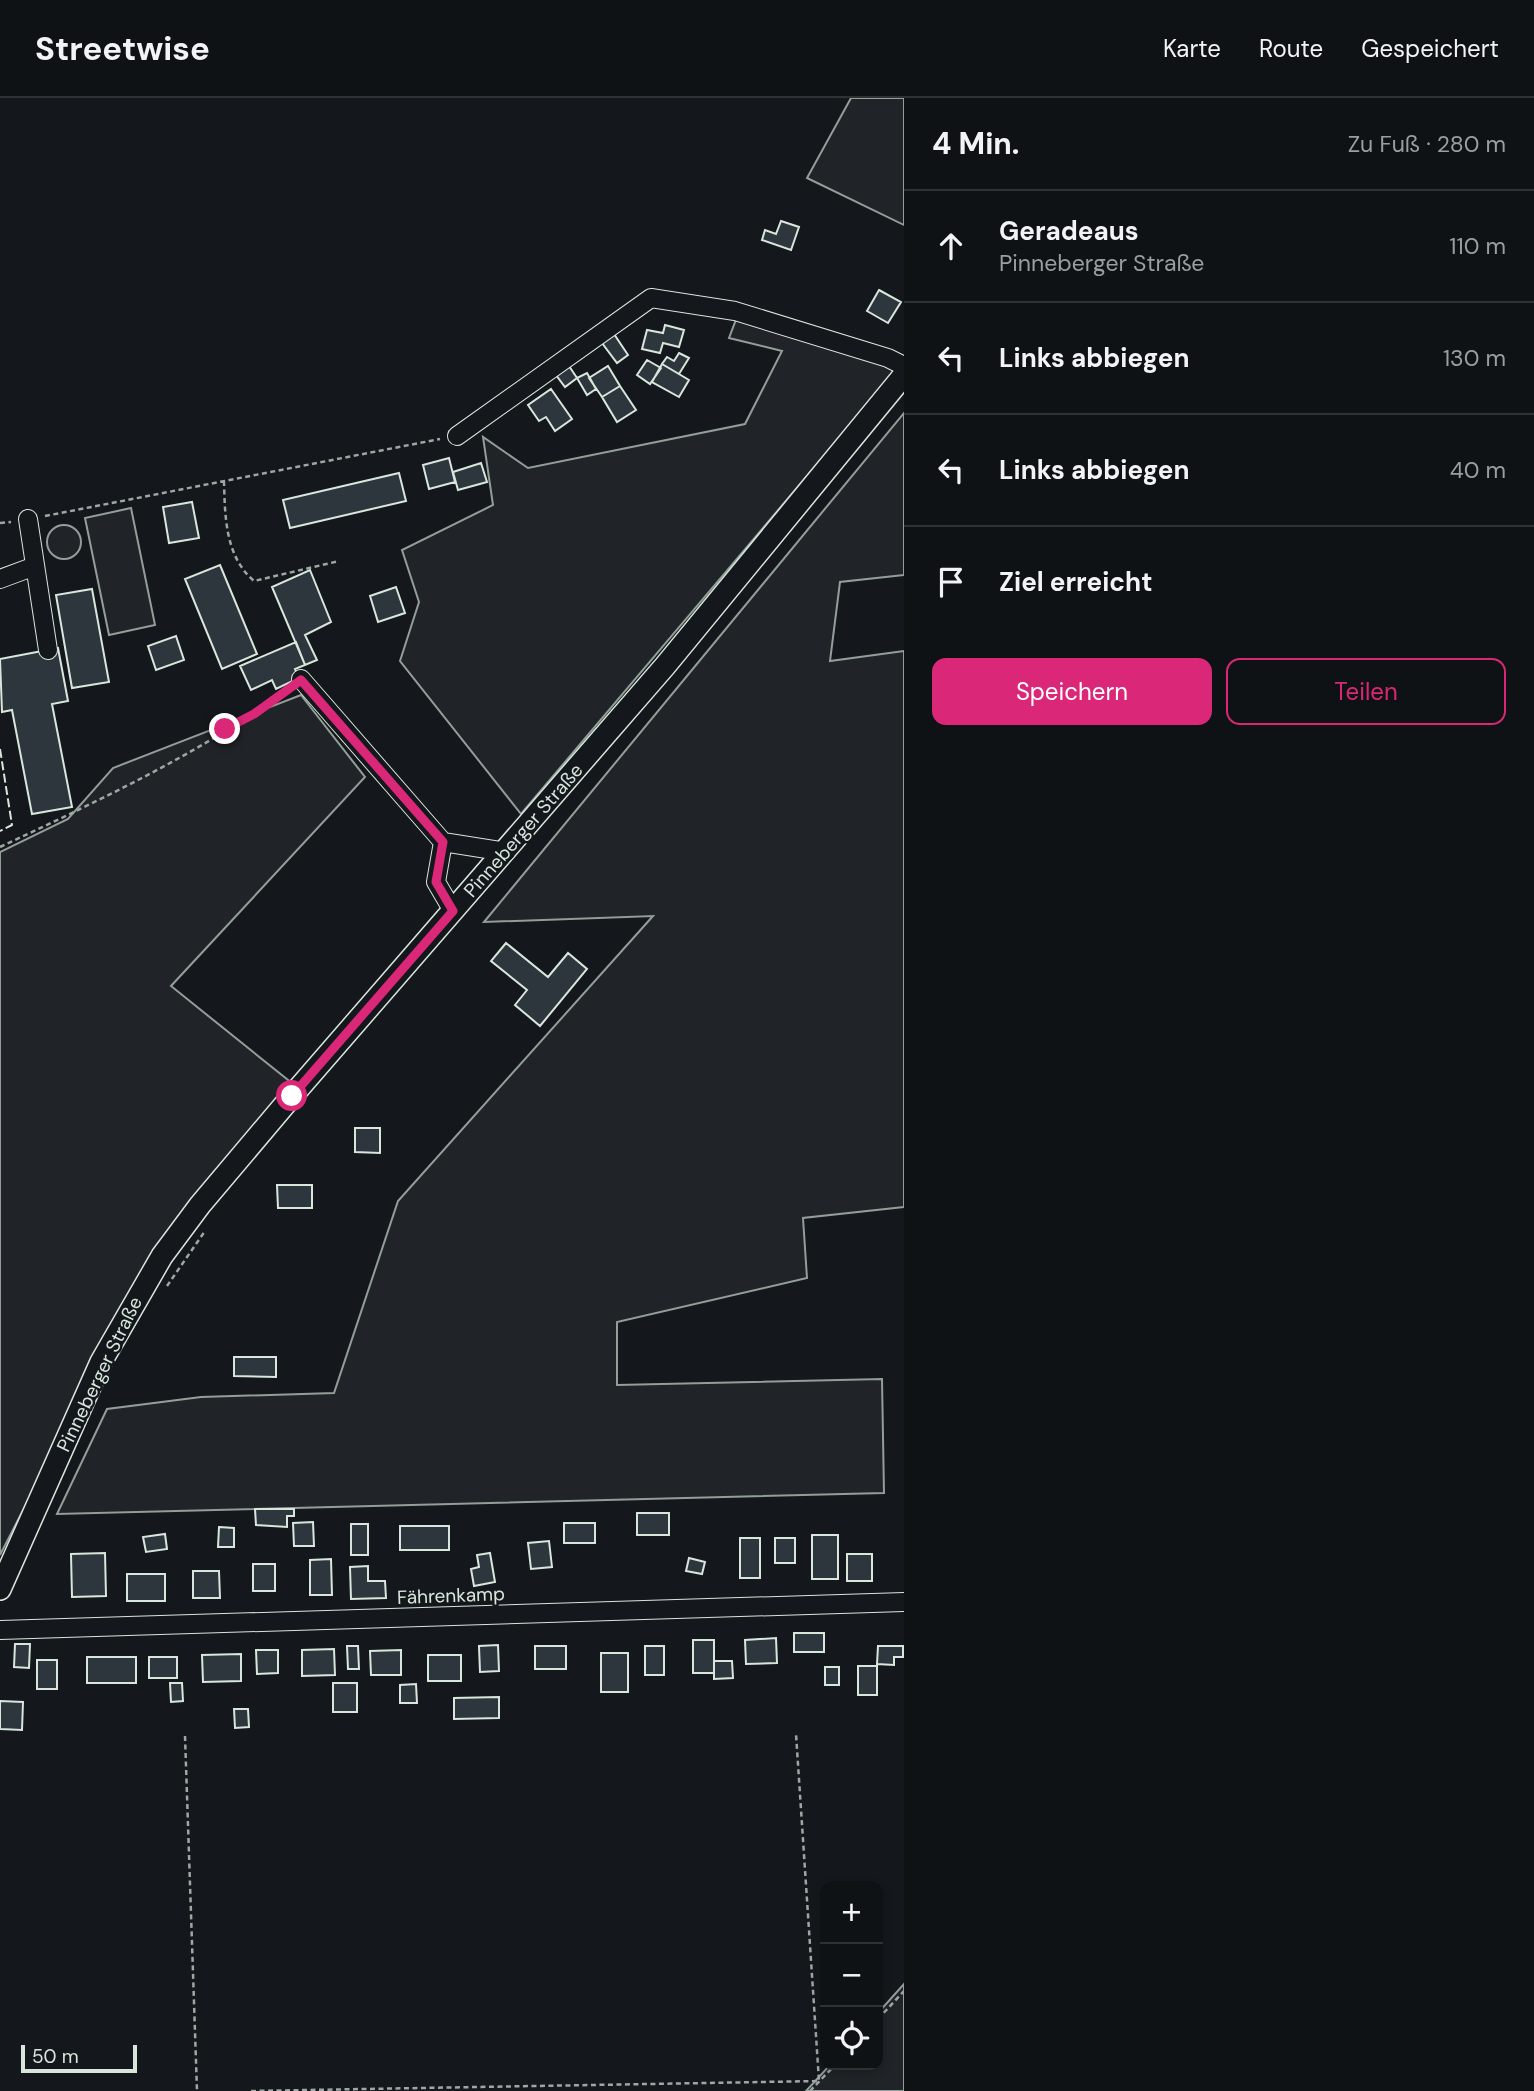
<!DOCTYPE html>
<html lang="de">
<meta charset="utf-8">
<style>
body{margin:0;font-family:"DM Sans",sans-serif;background:#181b1e;color:#f1f3f6}
.controls{position:absolute;right:21px;bottom:21px;display:grid;overflow:hidden;border-radius:14px;box-shadow:0 4px 10px #0003}
.controls button{width:63px;height:63px;display:grid;place-items:center;padding:0;border:0;border-bottom:2px solid #2f3234;background:#0f1215;color:#f1f3f6;font:35px sans-serif}
.scale{position:absolute;left:21px;bottom:18px;width:116px;box-sizing:border-box;padding-left:7px;border:4px solid #d8e6dc;border-top:0;font-size:19px;line-height:24px;white-space:nowrap;color:#d8e6dc;-webkit-text-stroke:5px #14181c;paint-order:stroke}
.stop{position:absolute;width:21px;height:21px;margin:-16px;border:5px solid #db2777;border-radius:50%;background:#fff}
.stop.end{background:#db2777;border-color:#fff;box-shadow:0 2px 7px #0008}
.list{margin:0;padding:0;list-style:none}
h2{display:flex;justify-content:space-between;align-items:center;height:91px;margin:0;padding:0 28px;font-size:30px}
h2 small{font-size:23px;font-weight:400;color:#9b9ea0}
.list li{display:grid;grid-template-columns:46px 1fr auto;gap:21px;align-items:center;box-sizing:border-box;height:112px;padding:0 28px;border-top:2px solid #2f3234}
.list b{display:block;font-size:26px;white-space:nowrap}
.list p{margin:0;font-size:23px;white-space:nowrap;color:#9b9ea0}
.list em{font-size:23px;font-style:normal;color:#9b9ea0}
.actions{display:flex;gap:14px;padding:21px 28px}
.actions a{flex:1;padding:16px 0;border:2px solid #db2777;border-radius:14px;text-align:center;font-size:24px;color:#db2777}
.actions .main{background:#db2777;color:#fff}
.icon{flex:none;width:38px;height:38px;fill:none;stroke:currentColor;stroke-width:2;stroke-linecap:round;stroke-linejoin:round}
.map{position:relative;flex:none;width:904px;height:1993px;overflow:hidden}
header{display:flex;align-items:center;gap:42px;box-sizing:border-box;height:98px;padding:0 35px;background:#0f1215;border-bottom:2px solid #2f3234}
header strong{font-size:33px}
nav{display:flex;gap:38px;margin-inline-start:auto;font-size:24px}
main{display:flex}
aside{flex:1;background:#0f1215}
.map>svg:first-child{display:block}
</style>
<header>
<strong>Streetwise</strong>
<nav><a>Karte</a><a>Route</a><a>Gespeichert</a></nav>
</header>
<main>
<div class="map">
<svg width="904" height="1993" viewBox="0 0 904 1993">
<rect width="100%" height="100%" fill="#14181c"/>
<path fill="#202428" stroke="#939e99" stroke-width="2" d="M851 0H904V127L807 80Z
M737 219 900 268 521 716 400 563 419 504 402 452 493 407 483 339 528 370 745 326 782 253 729 240Z
M904 315V477L840 484 830 563 904 553V1109L803 1120 807 1180 617 1224V1287L882 1281 884 1395 57 1416 107 1311 201 1299 334 1295 398 1103 653 818 484 824Z
M131 410 155 527 109 537 85 420Z
M47 444a17 17 0 1 1 34 0a17 17 0 1 1-34 0Z
M301 597 365 679 171 888 293 986 113 1237 0 1457V754L68 721 113 670Z
M904 1886V1993H806L830 1967H878V1915Z"/>
<path fill="#2c363c" stroke="#d8e6dc" stroke-width="2" d="M781 123 799 129 791 152 762 142 765 132 776 136Z
M879 192 901 204 888 225 867 213Z
M665 227 684 232 679 249 663 245 660 255 642 251 647 232 663 235Z
M614 236 628 257 617 265 602 245Z
M679 255 689 260 679 276 662 266 667 259 674 263Z
M647 262 661 270 650 286 637 277Z
M662 266 689 282 679 299 652 284Z
M569 268 577 280 565 289 556 277Z
M608 268 620 288 602 299 589 280Z
M587 275 596 291 587 297 577 280Z
M620 288 636 312 617 324 602 299Z
M551 291 572 321 555 333 546 319 539 323 528 307Z
M449 360 455 384 429 391 423 367Z
M481 365 487 384 458 392 453 374Z
M399 375 406 403 290 430 283 402Z
M192 404 199 440 169 445 163 409Z
M220 467 257 556 222 571 185 481Z
M310 472 331 524 305 537 317 562 305 567 272 489Z
M396 489 405 515 378 524 370 498Z
M92 491 109 584 72 590 56 497Z
M176 538 184 562 156 572 148 548Z
M296 544 305 567 295 571 299 580 276 591 272 582 251 592 240 568Z
M58 550 68 603 52 606 72 709 32 716 12 612 2 614 0 561Z
M506 845 548 879 568 855 587 871 540 928 515 907 527 892 491 863Z
M355 1030H380V1055L355 1054Z
M277 1087H312V1110H278Z
M234 1259H276V1279L234 1278Z
M255 1411H294V1418H287V1429L256 1427Z
M637 1415H669V1437H637Z
M313 1424 314 1448H294L293 1425Z
M564 1425H595V1445H564Z
M351 1426H368V1457H351Z
M400 1428H449V1452H400Z
M219 1429 234 1430V1449H218Z
M165 1436 167 1451 146 1454 143 1439Z
M812 1437H838V1481H812Z
M740 1440H760V1480H740Z
M775 1440H795V1465H775Z
M549 1443 552 1469 531 1471 528 1445Z
M105 1455 106 1498 72 1499 71 1456Z
M490 1455 495 1484 474 1488 471 1471 479 1469 477 1457Z
M847 1456H872V1483H847Z
M689 1460 705 1464 702 1476 686 1473Z
M331 1461 332 1497H310V1462Z
M253 1466H275V1493H253Z
M368 1468V1483H385L386 1500 351 1501 350 1469Z
M193 1473H219L220 1500H193Z
M127 1476H165V1503H127Z
M794 1535H824V1554H794Z
M776 1540 777 1565 746 1566 745 1542Z
M693 1542H714V1575H693Z
M15 1546H30L29 1570 14 1569Z
M498 1547 499 1573 480 1574 479 1548Z
M347 1548H358L359 1571H348Z
M535 1548H566V1571H535Z
M645 1548H664V1577H645Z
M878 1548H903V1559H894V1567L877 1566Z
M334 1551 335 1577 302 1578V1552Z
M256 1552H278V1575L257 1576Z
M401 1552V1577H371L370 1553Z
M601 1555H628V1594H601Z
M241 1556V1583L203 1584 202 1557Z
M428 1557H461V1583H428Z
M87 1559H136V1585H87Z
M149 1559H177V1580H149Z
M37 1562H57V1591H37Z
M714 1563H732L733 1580 714 1581Z
M858 1568H877V1597H858Z
M825 1569H839V1587H825Z
M170 1585H182L183 1603 171 1604Z
M333 1585H357V1614H333Z
M416 1586 417 1605H400V1587Z
M499 1599V1620L454 1621V1600Z
M0 1603 23 1604 22 1632 0 1631Z
M234 1611H248L249 1629 235 1630Z"/>
<g fill="none" stroke-linecap="round" stroke-linejoin="round">
<g stroke="#d8e6dc" stroke-width="20">
<path id="minor" d="M457 338 651 200 735 213 888 260 904 268
M28 421 48 552
M0 481 35 468
M301 581 443 744 506 754
M443 744 436 784 453 813
M0 1532 904 1504"/>
</g>
<g stroke="#d8e6dc" stroke-width="24">
<path id="major" d="M0 1491 101 1264 162 1158 200 1107 292 998 665 568 904 277"/>
</g>
<path stroke="#9da8a2" stroke-width="2.5" stroke-dasharray="5 3.5" stroke-linecap="butt" d="M224 383C225 419 225 458 254 483L339 463
M45 418 440 341
M0 425 11 424
M0 749C96 704 203 654 288 591
M167 1188 205 1133
M185 1638 197 1993
M878 1921 904 1893
M251 1993 819 1983 796 1636
M810 1993 835 1967"/>
<use href="#minor" stroke="#14181c" stroke-width="18"/>
<use href="#major" stroke="#14181c" stroke-width="21"/>
<path stroke="#d8e6dc" stroke-width="2" stroke-dasharray="9 3.5" stroke-linecap="butt" d="M0 651 12 727 0 733"/>
</g>
<g fill="none" stroke-linecap="round" stroke-linejoin="round">
<path stroke="#db2777" stroke-width="9" d="M225 631 254 616 301 582 443 744 436 784 453 813 292 998"/>
</g>
<g text-anchor="middle" stroke-width="5" stroke-linejoin="round" paint-order="stroke">
<g font-size="19" fill="#d8e6dc" stroke="#14181c">
<text transform="translate(523 732) rotate(-49)" y="7">Pinneberger Straße</text>
<text transform="translate(99 1276) rotate(-64)" y="7">Pinneberger Straße</text>
<text transform="translate(451 1497) rotate(-2)" y="7">Fährenkamp</text>
</g>
</g>
</svg>
<div class="controls">
<button>+</button>
<button>−</button>
<button><svg class="icon" aria-label="locate" viewBox="0 0 24 24"><circle cx="12" cy="12" r="6"/><path d="M12 2v4M12 18v4M2 12h4M18 12h4"/></svg></button>
</div>
<div class="scale">50 m</div>
<div class="stop" style="left:292px;top:998px"></div>
<div class="stop end" style="left:225px;top:631px"></div>
</div>
<aside>
<h2>4 Min.<small>Zu Fuß · 280 m</small></h2>
<ul class="list">
<li><svg class="icon" aria-label="ahead" viewBox="0 0 24 24"><path d="M12 20V5M6 11l6-6 6 6"/></svg><div><b>Geradeaus</b><p>Pinneberger Straße</p></div><em>110 m</em></li>
<li><svg class="icon" aria-label="left" viewBox="0 0 24 24"><path d="M17 20v-9H6M10 6l-5 5 5 5"/></svg><div><b>Links abbiegen</b></div><em>130 m</em></li>
<li><svg class="icon" aria-label="left" viewBox="0 0 24 24"><path d="M17 20v-9H6M10 6l-5 5 5 5"/></svg><div><b>Links abbiegen</b></div><em>40 m</em></li>
<li><svg class="icon" aria-label="arrive" viewBox="0 0 24 24"><path d="M6 21V4h12l-3 4 3 4H6"/></svg><div><b>Ziel erreicht</b></div></li>
</ul>
<div class="actions"><a class="main">Speichern</a><a>Teilen</a></div>
</aside>
</main>
